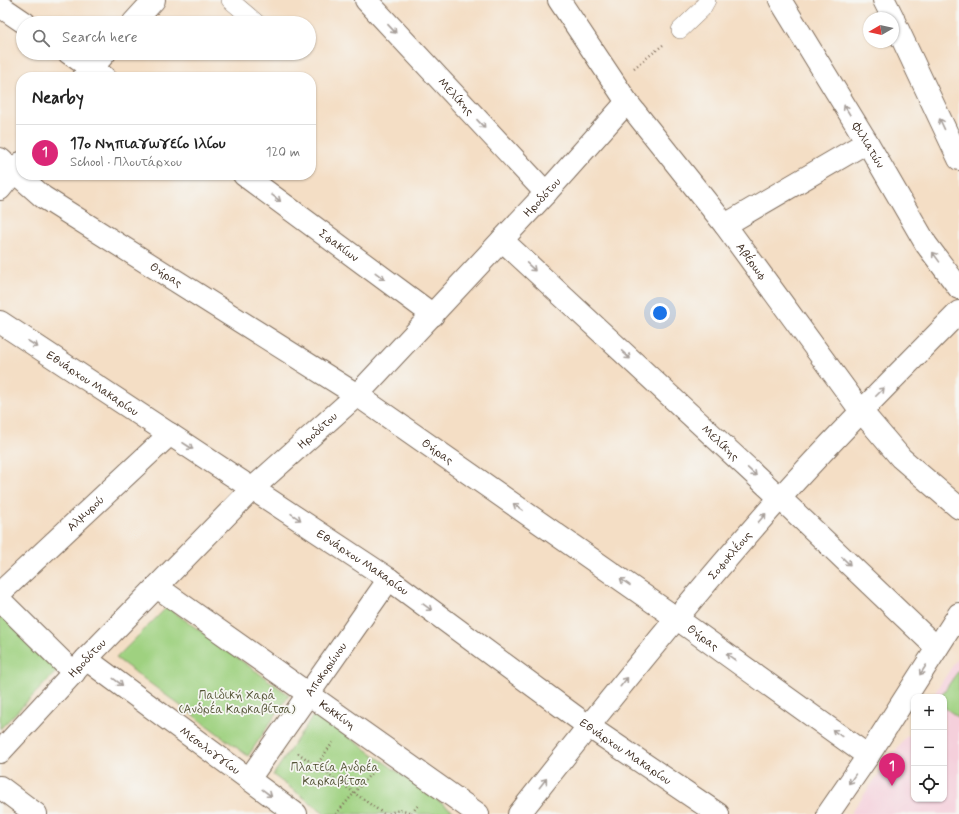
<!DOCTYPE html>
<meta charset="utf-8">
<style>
body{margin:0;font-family:Mynerve,sans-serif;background:#f6f6f6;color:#222}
.controls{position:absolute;right:12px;bottom:12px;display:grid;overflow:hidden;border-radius:8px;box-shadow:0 1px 3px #0004}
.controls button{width:36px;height:36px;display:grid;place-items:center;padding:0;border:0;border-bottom:1px solid #e0e0e0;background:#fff;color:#222;font:20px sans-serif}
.compass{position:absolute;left:863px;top:12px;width:36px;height:36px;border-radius:50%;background:#fff;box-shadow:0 1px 3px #0004;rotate:261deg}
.you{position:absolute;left:660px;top:313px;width:14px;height:14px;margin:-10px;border:3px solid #fff;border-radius:50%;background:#1a73e8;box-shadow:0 0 0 6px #1a73e833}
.badge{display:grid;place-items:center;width:26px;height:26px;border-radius:50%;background:#db2777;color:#fff;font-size:13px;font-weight:700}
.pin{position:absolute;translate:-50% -33px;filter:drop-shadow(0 1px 2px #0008)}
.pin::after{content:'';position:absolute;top:21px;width:14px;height:12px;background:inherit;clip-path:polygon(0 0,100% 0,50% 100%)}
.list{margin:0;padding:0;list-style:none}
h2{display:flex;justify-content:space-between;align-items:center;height:52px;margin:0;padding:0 16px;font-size:17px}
h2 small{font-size:13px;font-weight:400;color:#767676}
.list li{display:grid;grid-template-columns:26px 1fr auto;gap:12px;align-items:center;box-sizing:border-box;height:56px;padding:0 16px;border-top:1px solid #e0e0e0}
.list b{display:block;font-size:15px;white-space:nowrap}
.list p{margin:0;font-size:13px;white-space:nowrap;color:#767676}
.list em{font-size:13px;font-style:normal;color:#767676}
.icon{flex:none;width:22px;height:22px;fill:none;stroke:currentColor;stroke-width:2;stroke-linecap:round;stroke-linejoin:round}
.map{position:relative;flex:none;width:959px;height:814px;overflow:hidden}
.search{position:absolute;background:#fff;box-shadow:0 1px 3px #0004;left:16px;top:16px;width:300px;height:44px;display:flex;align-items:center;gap:10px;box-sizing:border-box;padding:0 14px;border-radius:22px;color:#767676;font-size:15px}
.panel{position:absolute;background:#fff;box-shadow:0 1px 3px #0004;left:16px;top:72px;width:300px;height:108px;border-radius:16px}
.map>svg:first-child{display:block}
</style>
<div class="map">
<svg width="959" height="814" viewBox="0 0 959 814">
<rect width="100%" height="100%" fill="#f6f6f2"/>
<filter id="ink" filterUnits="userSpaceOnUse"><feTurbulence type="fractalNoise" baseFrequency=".025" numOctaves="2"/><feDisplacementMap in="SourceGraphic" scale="8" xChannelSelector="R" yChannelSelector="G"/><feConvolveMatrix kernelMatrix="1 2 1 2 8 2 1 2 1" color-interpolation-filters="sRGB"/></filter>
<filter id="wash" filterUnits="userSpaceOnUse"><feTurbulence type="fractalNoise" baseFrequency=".012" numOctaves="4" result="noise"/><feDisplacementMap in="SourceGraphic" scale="16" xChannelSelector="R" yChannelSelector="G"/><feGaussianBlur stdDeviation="0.9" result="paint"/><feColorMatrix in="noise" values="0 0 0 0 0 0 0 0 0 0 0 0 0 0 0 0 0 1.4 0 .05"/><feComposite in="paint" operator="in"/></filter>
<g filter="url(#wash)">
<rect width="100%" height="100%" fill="#f4dec5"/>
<path fill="#f5cfdb" d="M959 656V814H850L907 735 914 739V799H944V697H932Z"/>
<path fill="#9fd180" stroke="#6d7e4f" d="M167 607 289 695 248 756 116 658Z
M0 612 60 668 0 729Z
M959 670V718L944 707V697H940Z
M315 713 457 814H326L273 775Z"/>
</g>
<g filter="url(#ink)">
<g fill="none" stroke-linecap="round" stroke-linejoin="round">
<g stroke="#7c6958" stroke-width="18">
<path id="service" d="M230 0 257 23
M680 30 702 9 707 0"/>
</g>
<g stroke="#7c6958" stroke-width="24">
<g id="pedestrian">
<path d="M884 0 893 18"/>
<path d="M893 19 959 159"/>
<path id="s1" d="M157 587 478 814"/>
<path d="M0 600 74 673"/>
</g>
</g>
<g stroke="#7c6958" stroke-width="24">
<g id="minor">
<path id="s2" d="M366 0 546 193"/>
<path id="s3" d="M559 0 627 102 725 225 861 411 901 458 959 508"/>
<path id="s4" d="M780 0 867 142 926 244 959 288"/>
<path d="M0 6 25 23"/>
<path d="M133 23 154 0"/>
<path d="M69 53 104 77"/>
<path d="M84 77 105 53"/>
<path id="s5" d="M0 159 43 197 357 395 676 618 868 756"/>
<path id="s6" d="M244 175 433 315"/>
<path d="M0 189 21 163"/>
<path d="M725 225 867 142"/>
<path id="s7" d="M502 240 780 498 937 648"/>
<path id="s8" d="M0 322 389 579 588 726 718 814"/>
<path id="s9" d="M0 593 170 434"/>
<path id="s10" d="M86 659 296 814"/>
<path id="s11" d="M0 752 86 659 253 488 357 395 546 193 627 102"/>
<path id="s12" d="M249 779 389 579"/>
<path d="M0 787 36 814"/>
<path id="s13" d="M519 814C603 707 689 600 780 498 837 434 899 373 959 312"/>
<path d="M828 814 868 756 959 614"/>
</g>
</g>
<path stroke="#7c6958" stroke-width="2.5" stroke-dasharray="1 3" stroke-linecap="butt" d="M634 68 663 45
M298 753 384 814
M316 766 333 742
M412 813 419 804
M336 814 374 770
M389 814C398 809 404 809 413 814"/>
<use href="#service" stroke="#fff" stroke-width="17"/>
<use href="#pedestrian" stroke="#fff" stroke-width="22"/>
<use href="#minor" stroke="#fff" stroke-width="22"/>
</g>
<defs><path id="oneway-shaft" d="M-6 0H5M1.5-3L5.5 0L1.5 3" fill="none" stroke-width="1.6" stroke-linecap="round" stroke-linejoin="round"/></defs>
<g stroke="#a79f9a">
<use href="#oneway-shaft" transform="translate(392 29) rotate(47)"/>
<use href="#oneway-shaft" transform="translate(847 110) rotate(-121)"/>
<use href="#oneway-shaft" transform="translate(481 124) rotate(47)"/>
<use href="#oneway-shaft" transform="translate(942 124) rotate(-115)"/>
<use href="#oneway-shaft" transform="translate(276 198) rotate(37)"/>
<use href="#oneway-shaft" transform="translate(936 257) rotate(-126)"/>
<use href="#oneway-shaft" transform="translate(531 267) rotate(43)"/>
<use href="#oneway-shaft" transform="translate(380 276) rotate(37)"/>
<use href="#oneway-shaft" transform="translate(33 344) rotate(33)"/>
<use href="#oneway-shaft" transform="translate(626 355) rotate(43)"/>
<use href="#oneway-shaft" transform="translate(880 392) rotate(-45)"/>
<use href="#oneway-shaft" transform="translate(188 446) rotate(33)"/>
<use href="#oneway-shaft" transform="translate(752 472) rotate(43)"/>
<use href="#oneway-shaft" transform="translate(518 507) rotate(-145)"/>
<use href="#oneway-shaft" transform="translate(296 517) rotate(34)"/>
<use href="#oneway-shaft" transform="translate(762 518) rotate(-49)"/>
<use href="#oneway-shaft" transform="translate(846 561) rotate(44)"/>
<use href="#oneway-shaft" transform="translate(625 582) rotate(-145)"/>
<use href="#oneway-shaft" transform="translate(427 607) rotate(36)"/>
<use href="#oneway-shaft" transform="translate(731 657) rotate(-144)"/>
<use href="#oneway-shaft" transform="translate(923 670) rotate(123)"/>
<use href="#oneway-shaft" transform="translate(118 682) rotate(37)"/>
<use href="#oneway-shaft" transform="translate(624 682) rotate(-51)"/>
<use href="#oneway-shaft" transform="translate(837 733) rotate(-144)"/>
<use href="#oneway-shaft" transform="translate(852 779) rotate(125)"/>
<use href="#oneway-shaft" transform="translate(543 783) rotate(-52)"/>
<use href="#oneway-shaft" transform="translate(267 793) rotate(37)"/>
</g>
</g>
<g text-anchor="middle" stroke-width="3.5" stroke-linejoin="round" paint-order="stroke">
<g font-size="12" fill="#3b2a1e" stroke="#f6f6f2">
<text dy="4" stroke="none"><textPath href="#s2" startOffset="132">Μελίκης</textPath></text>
<text dy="4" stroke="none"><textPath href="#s4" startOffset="170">Φιλιατών</textPath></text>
<text dy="4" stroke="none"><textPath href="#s11" startOffset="776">Ηροδότου</textPath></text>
<text dy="4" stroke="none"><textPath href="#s6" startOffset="118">Σφακίων</textPath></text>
<text dy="4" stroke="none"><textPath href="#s3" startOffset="325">Αβέρωφ</textPath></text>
<text dy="4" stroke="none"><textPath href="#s5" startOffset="203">Θήρας</textPath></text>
<text dy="4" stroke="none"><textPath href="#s8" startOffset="111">Εθνάρχου Μακαρίου</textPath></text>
<text dy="4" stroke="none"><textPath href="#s11" startOffset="452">Ηροδότου</textPath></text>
<text dy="4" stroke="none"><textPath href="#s7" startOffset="298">Μελίκης</textPath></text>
<text dy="4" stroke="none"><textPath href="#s5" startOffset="527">Θήρας</textPath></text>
<text dy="4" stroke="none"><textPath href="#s9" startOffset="117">Αλμυρού</textPath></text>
<text dy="4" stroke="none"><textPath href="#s13" startOffset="334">Σοφοκλέους</textPath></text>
<text dy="4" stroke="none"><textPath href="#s8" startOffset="435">Εθνάρχου Μακαρίου</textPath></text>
<text dy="4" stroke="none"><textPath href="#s5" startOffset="851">Θήρας</textPath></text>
<text dy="4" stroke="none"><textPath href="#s11" startOffset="128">Ηροδότου</textPath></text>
<text dy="4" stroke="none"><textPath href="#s12" startOffset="134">Αποκορώνου</textPath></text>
<text dy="4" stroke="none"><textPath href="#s1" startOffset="221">Κοκκίνη</textPath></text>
<text dy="4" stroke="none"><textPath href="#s10" startOffset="154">Μεσολογγίου</textPath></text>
<text dy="4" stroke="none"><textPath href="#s8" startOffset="759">Εθνάρχου Μακαρίου</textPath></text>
</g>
<g font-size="12" fill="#545436" stroke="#f6f6f2">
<text x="237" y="699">Παιδική Χαρά<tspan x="237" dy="14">(Ανδρέα Καρκαβίτσα)</tspan></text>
<text x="335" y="771">Πλατεία Ανδρέα<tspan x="335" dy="14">Καρκαβίτσα</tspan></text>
</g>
</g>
</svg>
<div class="controls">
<button>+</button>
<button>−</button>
<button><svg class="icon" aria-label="locate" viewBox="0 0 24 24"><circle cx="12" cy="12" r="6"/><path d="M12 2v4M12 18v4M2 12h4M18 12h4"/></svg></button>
</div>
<svg class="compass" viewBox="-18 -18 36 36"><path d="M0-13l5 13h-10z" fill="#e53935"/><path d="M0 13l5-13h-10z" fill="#767676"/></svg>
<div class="you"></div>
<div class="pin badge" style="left:892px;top:786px">1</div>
<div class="search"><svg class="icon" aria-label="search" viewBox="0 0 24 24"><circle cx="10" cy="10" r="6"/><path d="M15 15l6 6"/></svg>Search here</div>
<section class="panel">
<h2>Nearby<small></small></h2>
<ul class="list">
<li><span class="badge">1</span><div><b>17ο Νηπιαγωγείο Ιλίου</b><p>School · Πλουτάρχου</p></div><em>120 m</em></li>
</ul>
</section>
</div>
